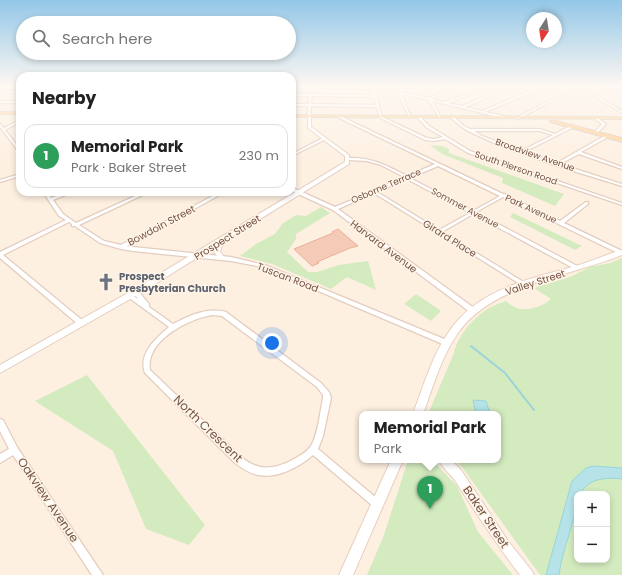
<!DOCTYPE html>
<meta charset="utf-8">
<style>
body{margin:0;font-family:Poppins,sans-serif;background:#f2f2f2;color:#222}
.controls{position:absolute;right:12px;bottom:12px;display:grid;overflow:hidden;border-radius:8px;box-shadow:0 2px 6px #0003}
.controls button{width:36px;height:36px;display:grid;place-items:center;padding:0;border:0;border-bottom:1px solid #e0e0e0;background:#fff;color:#222;font:20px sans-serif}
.compass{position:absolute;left:526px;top:12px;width:36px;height:36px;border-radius:50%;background:#fff;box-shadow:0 2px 6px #0003;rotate:192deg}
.you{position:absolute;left:272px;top:343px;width:14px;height:14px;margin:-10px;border:3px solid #fff;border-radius:50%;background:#1a73e8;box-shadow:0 0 0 6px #1a73e833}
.badge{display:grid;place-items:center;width:26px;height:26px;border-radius:50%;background:#111827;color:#fff;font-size:13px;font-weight:700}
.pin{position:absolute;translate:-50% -33px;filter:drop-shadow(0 1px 2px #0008)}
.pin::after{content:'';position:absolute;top:21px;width:14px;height:12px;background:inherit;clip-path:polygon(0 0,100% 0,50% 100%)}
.popup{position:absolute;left:359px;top:411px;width:142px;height:52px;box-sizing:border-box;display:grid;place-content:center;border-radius:8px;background:#fff;filter:drop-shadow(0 1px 3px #0005);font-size:13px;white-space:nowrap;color:#767676}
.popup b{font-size:15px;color:#222}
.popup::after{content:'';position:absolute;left:50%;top:100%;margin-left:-8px;border:8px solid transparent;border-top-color:#fff}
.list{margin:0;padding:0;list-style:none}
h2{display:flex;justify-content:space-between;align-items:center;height:52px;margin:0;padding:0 16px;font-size:17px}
h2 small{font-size:13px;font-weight:400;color:#767676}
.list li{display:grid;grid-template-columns:26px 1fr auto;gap:12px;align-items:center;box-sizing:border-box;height:64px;margin:0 8px 8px;padding:0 8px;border:1px solid #e0e0e0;border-radius:12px}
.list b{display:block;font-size:15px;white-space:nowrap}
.list p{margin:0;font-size:13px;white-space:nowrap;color:#767676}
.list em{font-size:13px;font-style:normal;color:#767676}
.icon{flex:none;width:22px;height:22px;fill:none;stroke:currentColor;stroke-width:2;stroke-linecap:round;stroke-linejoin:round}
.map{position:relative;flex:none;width:622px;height:575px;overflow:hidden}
.search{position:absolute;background:#fff;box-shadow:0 2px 6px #0003;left:16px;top:16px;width:280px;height:44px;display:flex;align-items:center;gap:10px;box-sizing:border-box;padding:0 14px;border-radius:22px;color:#767676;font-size:15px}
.panel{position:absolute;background:#fff;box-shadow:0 2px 6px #0003;left:16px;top:72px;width:280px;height:124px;border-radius:12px}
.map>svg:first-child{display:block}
</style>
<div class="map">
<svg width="622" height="575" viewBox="0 0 622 575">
<rect width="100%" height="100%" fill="#fdf0e1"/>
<path fill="#d4ebbf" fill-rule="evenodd" d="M430 145 442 146 449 149V153L564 194 555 206 502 183 503 178 442 154Z
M321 207 330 213 296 234V239L287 252 308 272H317L339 265 368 261 376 290 347 277 331 289 272 264 240 256 256 244 275 234 282 224 296 215 306 216Z
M513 213 582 246 575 250 510 217Z
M622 258V575H540L462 467 455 460H498V414H428L454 353C457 337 472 319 486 310 491 306 499 304 506 301 509 303 513 307 517 308 526 312 544 306 551 299L534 288 570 277 590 267 610 263ZM577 494H607V560H577Z
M416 294 441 311 431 321 404 304Z
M87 375 205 525 189 545 146 529 113 451 35 401Z
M408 460H426L435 463 457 486 478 532 513 575H367L384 535Z"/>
<path fill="#b5e3e7" stroke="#9ad4da" d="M473 400 486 401 490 414H476Z
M593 466 622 468V479C608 477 587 478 581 494H577C577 522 562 547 559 575H546L572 481 586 468Z"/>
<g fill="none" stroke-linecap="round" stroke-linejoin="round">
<path stroke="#9ad4da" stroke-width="2" d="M471 346 505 373 534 410"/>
</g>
<path fill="#f4cbb7" stroke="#e7b097" d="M338 229 358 246 350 248 317 262 319 263 312 266 294 249 333 233 332 232Z"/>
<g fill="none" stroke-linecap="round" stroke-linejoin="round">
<g stroke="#e4cdbf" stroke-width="2.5">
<path id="minor" d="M292 86 371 87V86H374L398 91 413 86H415V87L401 92 428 98 459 86H461V87L431 99 445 102 489 86H491V87L448 103 462 106 512 86H514V87L465 107 482 111 534 89 553 86V87L536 91 485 112 504 116V117L503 118 432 101 441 117 440 118 439 117 428 100 401 94 411 117 410 118 409 117 398 93 374 87 382 117 427 138 434 139 443 137 427 128 418 118V116H420L429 126 470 151 622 203V205L468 153 445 139 434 141 425 140 380 118 377 107 311 106 310 116 309 117 308 116V106H292V104H309V96H292V94H310L311 92 312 93V94L373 95 372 89 292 88ZM312 96 374 97 376 105 311 104Z
M578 86H581L622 111V113L579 87 518 119 516 118Z
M603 86H605L622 95V97Z
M8 91 20 92V94L9 93Z
M0 101H20V103H0Z
M340 116 503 194H505L506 195 560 221 586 202H588V204L564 223 622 251V255L503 197 476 212 579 267 580 268 579 269H575L473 214 442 232 527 284 528 285 525 287 374 193 338 209 474 308 475 310 474 312H470L333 210 292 191V188H293L335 207 371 192 372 190H375L404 177 381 165 367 161 348 160 346 159 347 158C372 157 386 165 407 176L435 164 339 118V117ZM438 166 500 196 473 211 410 178ZM407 179 470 213 439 230 377 192Z
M451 116H453L464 126 470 129H540L555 134 572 125H574V127L524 152 557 163 606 135H608V137L581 152 622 167V169L579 154 560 164 622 184V186L557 166 503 147 468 131 462 127 451 118ZM474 131H540L553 135 521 151 482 136Z
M596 117 606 124 596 134 594 133 602 124 595 119V118Z
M20 120V122L5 130 20 149V152H19L0 127V124L4 128Z
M323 138 326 139 292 156V154Z
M20 174V176L0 182V180Z
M43 192H47L51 198 67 192H73L53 200 63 214 76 223 144 192H149L79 225 104 241 121 245 220 192H225L127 246 133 247 231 257 265 265 449 341 450 343 449 345 447 346 445 345 262 267 231 261 133 251 121 249 100 243 75 226H72V224L69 222 3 255 83 321 84 323 83 325H79L0 258V252L66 220 59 216Z
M136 290 138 291 149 304V307L173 324C190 315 208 307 226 312L321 383 329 392 331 398 323 436 318 449 380 501 381 504 380 507 377 508 374 507 313 455C299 467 277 479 258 475 249 473 242 468 235 463L145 373C138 354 156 338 169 327L128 297 127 296 128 295 130 294 138 299 133 292ZM212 315 222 316 317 387 323 395V398C320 412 318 435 311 446 308 451 301 455 296 458 284 465 268 471 254 465 249 463 245 460 241 457L150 370C145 341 188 319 212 315Z
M0 419 3 420 17 447 101 572 103 575H92L13 455 0 463V454L9 449 0 431Z"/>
</g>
<g stroke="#e4cdbf" stroke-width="2">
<path id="tertiary" d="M20 90V92L0 94V92Z
M308 115 311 116V127L349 155V164L223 242 220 252 224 257 223 258H219L214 252 216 246 139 294 0 373V365L133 290 345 162V156L308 128Z
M439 460H451L461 470 508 541 532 571 534 575H520C497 545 476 513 456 482 451 474 442 468 439 460Z"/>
</g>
<g stroke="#e9cebc" stroke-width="2">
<path id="secondary" d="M622 250V255C570 276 491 285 458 333 441 357 433 387 423 414H413C425 382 435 345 459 319 489 286 538 277 579 265 594 260 608 254 622 250Z
M391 460H403L353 575H339Z"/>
</g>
<g stroke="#d8cfcb" stroke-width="2">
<path id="primary" d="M0 112H20V114H0Z
M292 115 622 117V119L292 117Z
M552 120 622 138V142L550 122V121Z"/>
</g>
<use href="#minor" fill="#fff" fill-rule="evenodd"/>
<use href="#tertiary" fill="#fff" fill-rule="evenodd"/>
<use href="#secondary" fill="#fff" fill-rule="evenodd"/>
<use href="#primary" fill="#ffd196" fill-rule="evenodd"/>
</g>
<linearGradient id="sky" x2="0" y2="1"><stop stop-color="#93c7e8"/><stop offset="0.52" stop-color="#fef8f2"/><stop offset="1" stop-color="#fef8f2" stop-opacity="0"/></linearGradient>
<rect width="622" height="166" fill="url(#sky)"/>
<defs>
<g id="church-bare" transform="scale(1.38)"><path d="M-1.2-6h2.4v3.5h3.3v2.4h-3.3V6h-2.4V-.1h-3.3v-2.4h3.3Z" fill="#6b7280" stroke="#fff4e8" stroke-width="2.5" paint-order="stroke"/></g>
</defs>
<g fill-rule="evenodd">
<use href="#church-bare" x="106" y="282"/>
</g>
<g text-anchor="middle" stroke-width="3" stroke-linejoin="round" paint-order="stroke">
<g font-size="9" fill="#755447" stroke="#fff4e8">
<text transform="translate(535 155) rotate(19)" y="3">Broadview Avenue</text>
<text transform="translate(516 168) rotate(19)" y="3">South Pierson Road</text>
<text transform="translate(386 186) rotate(-23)" y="3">Osborne Terrace</text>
<text transform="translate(465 208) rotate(28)" y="3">Sommer Avenue</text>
<text transform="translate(531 209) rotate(25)" y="3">Park Avenue</text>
</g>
<g font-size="10" fill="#755447" stroke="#fff4e8">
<text transform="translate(161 225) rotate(-28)" y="4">Bowdoin Street</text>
<text transform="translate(227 237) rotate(-32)" y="4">Prospect Street</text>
<text transform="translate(450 238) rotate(32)" y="4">Girard Place</text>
<text transform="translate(384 246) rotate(37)" y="4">Harvard Avenue</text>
<text transform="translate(288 277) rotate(21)" y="4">Tuscan Road</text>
<text transform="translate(535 282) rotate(-18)" y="4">Valley Street</text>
</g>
<g font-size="10" font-weight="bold" fill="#5b616d" stroke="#fff4e8" text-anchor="start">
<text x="119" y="280">Prospect<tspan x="119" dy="12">Presbyterian Church</tspan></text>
</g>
<g font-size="12" fill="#755447" stroke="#fff4e8">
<text transform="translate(208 429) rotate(44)" y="4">North Crescent</text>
<text transform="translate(48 500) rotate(56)" y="4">Oakview Avenue</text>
<text transform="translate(486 517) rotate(56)" y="4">Baker Street</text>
</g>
</g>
</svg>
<div class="controls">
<button>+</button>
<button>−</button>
</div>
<svg class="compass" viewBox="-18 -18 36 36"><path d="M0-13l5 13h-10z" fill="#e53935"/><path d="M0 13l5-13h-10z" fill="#767676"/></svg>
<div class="you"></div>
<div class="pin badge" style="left:430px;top:509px;background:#2e9e5b">1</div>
<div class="popup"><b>Memorial Park</b>Park</div>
<div class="search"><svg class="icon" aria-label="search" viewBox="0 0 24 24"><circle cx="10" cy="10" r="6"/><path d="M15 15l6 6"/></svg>Search here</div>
<section class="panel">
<h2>Nearby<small></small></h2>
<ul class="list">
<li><span class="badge" style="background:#2e9e5b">1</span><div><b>Memorial Park</b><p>Park · Baker Street</p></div><em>230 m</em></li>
</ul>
</section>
</div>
